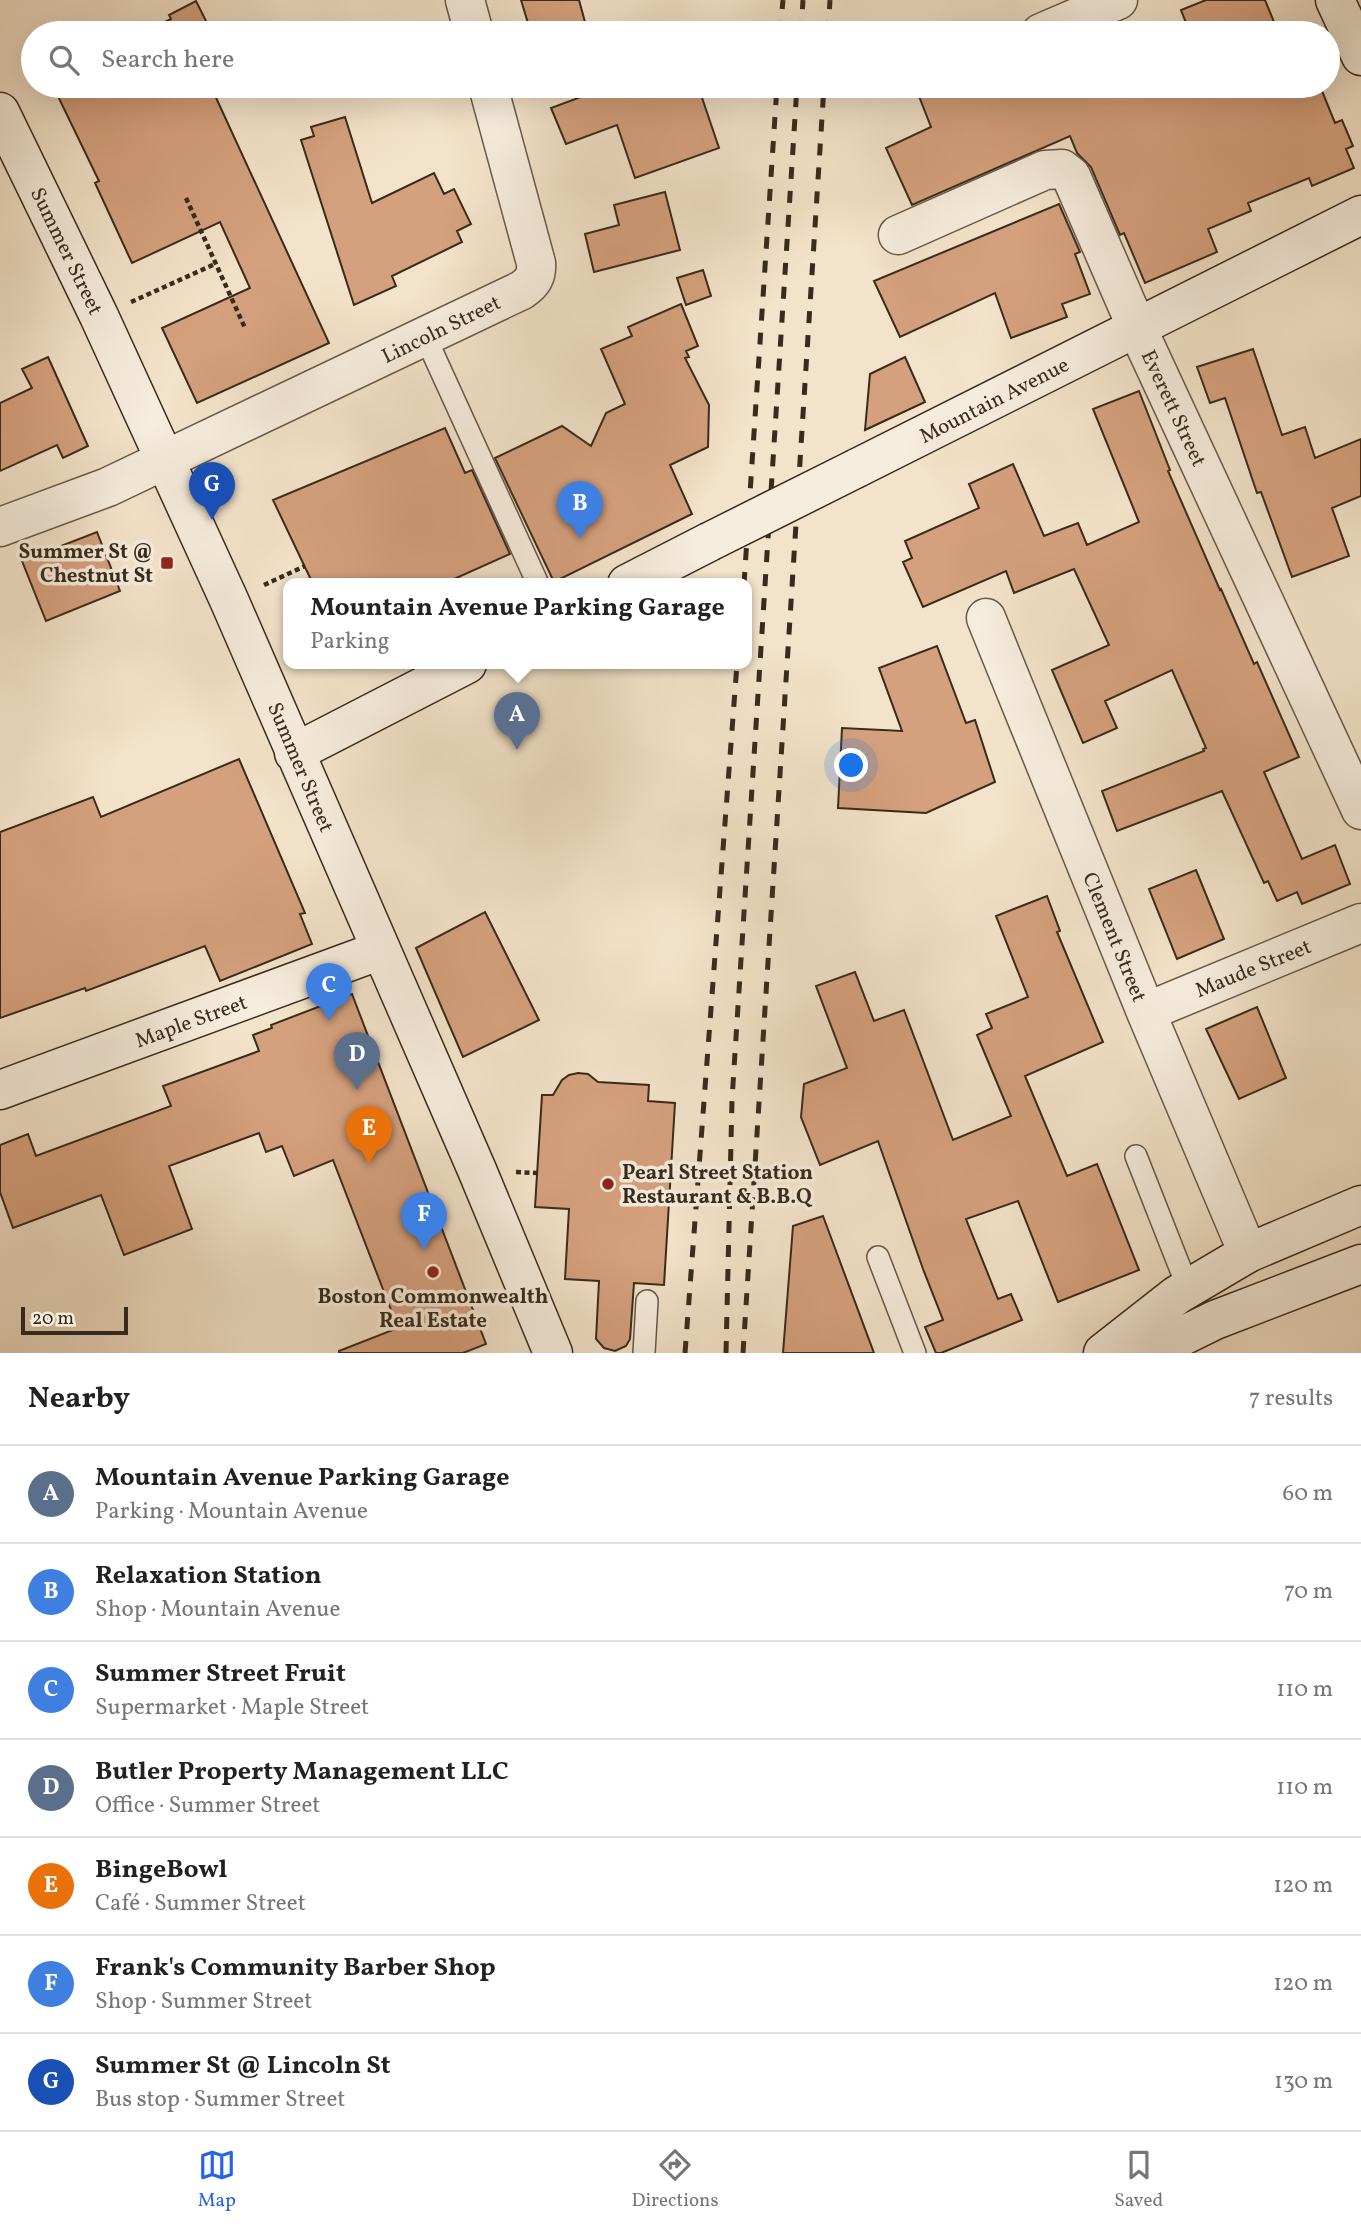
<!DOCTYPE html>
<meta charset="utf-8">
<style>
body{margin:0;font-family:Vollkorn,serif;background:#f2f2f2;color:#222}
.scale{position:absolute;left:21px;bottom:18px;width:107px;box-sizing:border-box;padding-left:7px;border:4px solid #382b1c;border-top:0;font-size:19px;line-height:24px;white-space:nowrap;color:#382b1c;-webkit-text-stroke:5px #f7eddd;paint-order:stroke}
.you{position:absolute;left:852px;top:766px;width:24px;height:24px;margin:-18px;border:5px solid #fff;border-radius:50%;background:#1a73e8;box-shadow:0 0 0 10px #1a73e833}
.badge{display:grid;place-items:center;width:46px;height:46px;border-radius:50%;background:#2563eb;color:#fff;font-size:23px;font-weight:700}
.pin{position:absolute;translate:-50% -58px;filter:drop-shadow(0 2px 4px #0008)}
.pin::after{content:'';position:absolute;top:37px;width:24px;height:21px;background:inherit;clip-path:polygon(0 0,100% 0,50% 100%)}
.popup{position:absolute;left:283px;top:578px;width:469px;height:91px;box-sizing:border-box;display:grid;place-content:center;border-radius:14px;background:#fff;filter:drop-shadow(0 2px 5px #0005);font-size:23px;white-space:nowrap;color:#767676}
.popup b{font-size:26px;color:#222}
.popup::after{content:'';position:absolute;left:50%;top:100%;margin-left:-14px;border:14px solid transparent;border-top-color:#fff}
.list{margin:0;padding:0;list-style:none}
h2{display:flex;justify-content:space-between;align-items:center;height:91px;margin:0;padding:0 28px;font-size:30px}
h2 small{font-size:23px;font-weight:400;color:#767676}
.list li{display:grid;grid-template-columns:46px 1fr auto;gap:21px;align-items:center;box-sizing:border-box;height:98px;padding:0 28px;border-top:2px solid #e0e0e0}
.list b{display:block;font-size:26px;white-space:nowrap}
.list p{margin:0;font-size:23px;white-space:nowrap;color:#767676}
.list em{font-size:23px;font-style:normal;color:#767676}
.icon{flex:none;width:38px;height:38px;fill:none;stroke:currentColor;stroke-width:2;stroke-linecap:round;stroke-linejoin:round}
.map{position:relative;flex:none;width:1361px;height:1353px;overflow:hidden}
.search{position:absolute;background:#fff;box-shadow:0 7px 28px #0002;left:21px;right:21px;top:21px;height:77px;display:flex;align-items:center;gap:18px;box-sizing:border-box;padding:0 24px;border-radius:38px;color:#767676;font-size:26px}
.sheet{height:777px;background:#fff}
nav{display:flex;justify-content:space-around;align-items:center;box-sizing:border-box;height:98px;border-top:2px solid #e0e0e0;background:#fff;font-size:19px;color:#767676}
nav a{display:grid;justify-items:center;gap:4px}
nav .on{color:#2563eb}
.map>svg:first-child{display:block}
</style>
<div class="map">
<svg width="1361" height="1353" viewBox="0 0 1361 1353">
<rect width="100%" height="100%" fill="#f3e3ca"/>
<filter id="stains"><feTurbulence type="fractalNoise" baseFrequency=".00286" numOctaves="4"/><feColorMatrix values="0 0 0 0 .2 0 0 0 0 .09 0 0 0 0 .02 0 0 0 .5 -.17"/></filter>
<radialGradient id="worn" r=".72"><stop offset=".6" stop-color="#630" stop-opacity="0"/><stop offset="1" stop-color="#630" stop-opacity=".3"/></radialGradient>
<path fill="#d5a07d" stroke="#382b1c" stroke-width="2" d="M521 0H579L588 33H531Z
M1206 0H1265L1274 22 1247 33H1190L1181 10Z
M196 1 212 33H142L171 19 169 15Z
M53 86H219L212 89 329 343 197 403 162 328 250 288 220 222 132 263 95 183 99 181Z
M577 86H698L719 148 635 178 617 125 566 144 551 108 581 97Z
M915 86H1320L1335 123 1342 120 1353 146 1346 149 1354 168 1312 186 1309 178 1248 203 1251 211 1208 229 1217 252 1145 283 1124 233 1120 235 1091 167 1077 153 1070 136 912 205 886 148 931 127Z
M345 117 372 203 434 173 444 194 454 189 471 224 457 231 462 242 392 276 396 286 354 305 301 140 314 136 311 127Z
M665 192 680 250 594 272 585 234 619 225 614 205Z
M1059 204 1080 252 1075 254 1090 294 1062 304 1067 317 1011 338 995 293 900 337 874 281Z
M703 270 711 296 686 305 677 278Z
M681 304 698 346 686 351 689 357 685 358 709 405 708 447 670 465 692 514 554 582 495 458 562 426 591 446 606 413 625 404 601 349 632 336 628 327Z
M1253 349 1282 435 1305 427 1315 458 1361 439V496L1332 508 1349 556 1292 577 1261 492 1257 493 1225 398 1210 403 1197 367Z
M48 357 88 446 63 458 57 445 0 471V403L32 388 22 369Z
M905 357 925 402 865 430 870 374Z
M1139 391 1170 470 1168 471 1220 590 1221 589 1254 664 1257 662 1299 757 1264 772 1302 859 1335 845 1350 884 1302 904 1297 892 1277 901 1268 881 1264 883 1222 791 1117 831 1102 791 1204 751 1203 749 1206 748 1172 670 1105 701 1117 728 1083 743 1052 670 1109 645 1074 569 1014 593 1006 571 923 607 903 562 912 558 905 541 979 508 969 484 1013 464 1044 536 1078 523 1087 545 1139 522 1093 409Z
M445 428 465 473 472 470 510 554 443 584H313L273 500Z
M97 532 120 591 46 621 22 561Z
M937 646 966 723 975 720 995 782 926 813 838 808 842 728 902 731 879 668Z
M239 759 305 913 300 914 312 944 220 981 205 946 86 991 85 988 0 1018V832L93 797 101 817Z
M1196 870 1224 939 1177 959 1149 889Z
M1047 896 1060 931 1057 932 1103 1042 1025 1076 1067 1176 1097 1164 1139 1270 1058 1302 1018 1201 966 1219 998 1299 1011 1294 1022 1320 941 1353H936L925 1327 943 1320 923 1269 878 1141 820 1165 801 1117 804 1084 847 1068 816 986 855 972 874 1021 904 1010 953 1140 1011 1116 977 1035 992 1028 986 1014 1028 997 996 916Z
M485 912 539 1020 463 1057 416 948Z
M352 994 486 1344 463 1353H339V1351L398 1328 333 1160 294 1176 282 1146 266 1152 259 1133 169 1166 192 1229 124 1255 101 1195 13 1228 0 1192V1145L28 1134 36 1156 171 1106 163 1086 259 1051 253 1035 272 1028 271 1025Z
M1257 1007 1286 1078 1239 1099 1206 1029Z
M578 1073 588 1074 598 1082 649 1085 648 1101 675 1103 664 1285 634 1283 630 1339 626 1346 615 1351 604 1348 596 1339 599 1281 565 1279 569 1209 535 1207 542 1095H553L562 1080 569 1075Z
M823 1216 874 1353H783L793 1226Z"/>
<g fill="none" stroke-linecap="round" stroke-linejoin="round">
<g stroke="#675948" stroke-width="24">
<path id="lane" d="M425 336 538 584
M1136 1156 1188 1288
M878 1257 915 1353
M644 1353 647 1301"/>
</g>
<g stroke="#675948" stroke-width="41">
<path id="street" d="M465 0 474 33
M1041 33 1118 0
M898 235 1045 170 1062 169 1071 176 1137 328 1361 810
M0 527 108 487 522 290C533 282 537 276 536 263L488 86
M986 618 1146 1012 1248 1253
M1146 1012 1361 923"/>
</g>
<g stroke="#382b1c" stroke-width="41">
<path id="secondary" d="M1335 0 1361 56
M0 112 99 316 229 600 477 1170 553 1353
M857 468 1361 215
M627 584 709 542
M294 753 467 664
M0 1090 381 950
M1103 1353 1177 1295 1248 1253 1361 1205
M1148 1353 1215 1320 1361 1264"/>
</g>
<path stroke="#382b1c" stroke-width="4.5" stroke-dasharray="5 3.5" stroke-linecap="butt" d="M186 198 245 328
M131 302 215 264
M264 585 305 566
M516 1172 537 1173"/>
<use href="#lane" stroke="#f7eddd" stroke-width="21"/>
<use href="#street" stroke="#f7eddd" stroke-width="38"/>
<use href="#secondary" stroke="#f7eddd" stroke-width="38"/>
<path stroke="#382b1c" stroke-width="5" stroke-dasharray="12 12" stroke-linecap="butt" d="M780 33 783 0
M801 33 803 0
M828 33 830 0
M744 584 777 86
M685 1353 737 664
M726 1353 732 1100 797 86
M743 1353 824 86"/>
<g stroke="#382b1c" stroke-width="41" stroke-linecap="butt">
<path id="secondary-bridge" d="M709 542 857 468"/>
</g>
<use href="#secondary-bridge" stroke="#f7eddd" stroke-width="38"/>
</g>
<g fill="#8f2418" stroke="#f7eddd" stroke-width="2.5">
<rect x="160" y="556" width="14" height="14" rx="3.5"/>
<circle cx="608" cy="1184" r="7"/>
<circle cx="433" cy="1272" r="7"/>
</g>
<g text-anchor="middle" stroke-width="7" stroke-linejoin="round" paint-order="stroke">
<g font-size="21" fill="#382b1c" stroke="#f7eddd">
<text transform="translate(67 251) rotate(64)" y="7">Summer Street</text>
<text transform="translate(441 329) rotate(-26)" y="7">Lincoln Street</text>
<text transform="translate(994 400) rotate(-27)" y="7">Mountain Avenue</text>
<text transform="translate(1174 408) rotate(65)" y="7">Everett Street</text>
<text transform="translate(301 767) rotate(67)" y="7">Summer Street</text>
<text transform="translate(1115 937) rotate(68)" y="7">Clement Street</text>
<text transform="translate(1253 968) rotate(-22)" y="7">Maude Street</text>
<text transform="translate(191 1021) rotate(-20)" y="7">Maple Street</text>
</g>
<g font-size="21" font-weight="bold" fill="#382b1c" stroke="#f7eddd" text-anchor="end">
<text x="153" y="558">Summer St @<tspan x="153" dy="24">Chestnut St</tspan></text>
<text x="622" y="1179" text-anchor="start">Pearl Street Station<tspan x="622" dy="24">Restaurant &amp; B.B.Q</tspan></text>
<text x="433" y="1303" text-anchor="middle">Boston Commonwealth<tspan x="433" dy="24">Real Estate</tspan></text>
</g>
</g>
<rect width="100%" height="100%" filter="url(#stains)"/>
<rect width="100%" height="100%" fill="url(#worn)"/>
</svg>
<div class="scale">20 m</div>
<div class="you"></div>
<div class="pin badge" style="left:517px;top:750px;background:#5c6f8a">A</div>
<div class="popup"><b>Mountain Avenue Parking Garage</b>Parking</div>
<div class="pin badge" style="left:580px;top:539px;background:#3f7fe0">B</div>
<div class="pin badge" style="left:329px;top:1021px;background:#3f7fe0">C</div>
<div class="pin badge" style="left:357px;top:1090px;background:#5c6f8a">D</div>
<div class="pin badge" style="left:369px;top:1164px;background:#e8710a">E</div>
<div class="pin badge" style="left:424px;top:1250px;background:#3f7fe0">F</div>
<div class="pin badge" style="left:212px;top:520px;background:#1a4fb4">G</div>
<div class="search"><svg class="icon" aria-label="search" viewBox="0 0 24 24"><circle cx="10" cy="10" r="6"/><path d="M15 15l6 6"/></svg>Search here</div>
</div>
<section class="sheet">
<h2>Nearby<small>7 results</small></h2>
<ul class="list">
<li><span class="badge" style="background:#5c6f8a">A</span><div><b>Mountain Avenue Parking Garage</b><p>Parking · Mountain Avenue</p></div><em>60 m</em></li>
<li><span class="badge" style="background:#3f7fe0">B</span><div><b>Relaxation Station</b><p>Shop · Mountain Avenue</p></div><em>70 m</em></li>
<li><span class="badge" style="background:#3f7fe0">C</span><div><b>Summer Street Fruit</b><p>Supermarket · Maple Street</p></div><em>110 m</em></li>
<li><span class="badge" style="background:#5c6f8a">D</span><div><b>Butler Property Management LLC</b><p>Office · Summer Street</p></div><em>110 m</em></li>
<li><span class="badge" style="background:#e8710a">E</span><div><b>BingeBowl</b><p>Café · Summer Street</p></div><em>120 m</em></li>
<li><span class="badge" style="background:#3f7fe0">F</span><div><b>Frank's Community Barber Shop</b><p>Shop · Summer Street</p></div><em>120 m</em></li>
<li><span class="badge" style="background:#1a4fb4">G</span><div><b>Summer St @ Lincoln St</b><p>Bus stop · Summer Street</p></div><em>130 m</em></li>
</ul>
</section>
<nav>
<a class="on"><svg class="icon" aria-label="map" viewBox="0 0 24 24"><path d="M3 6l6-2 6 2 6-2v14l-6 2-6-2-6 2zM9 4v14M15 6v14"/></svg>Map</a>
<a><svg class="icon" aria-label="directions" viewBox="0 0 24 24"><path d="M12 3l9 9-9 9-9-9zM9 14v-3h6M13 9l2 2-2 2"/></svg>Directions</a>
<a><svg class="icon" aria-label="saved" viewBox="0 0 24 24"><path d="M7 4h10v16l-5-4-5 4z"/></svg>Saved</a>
</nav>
